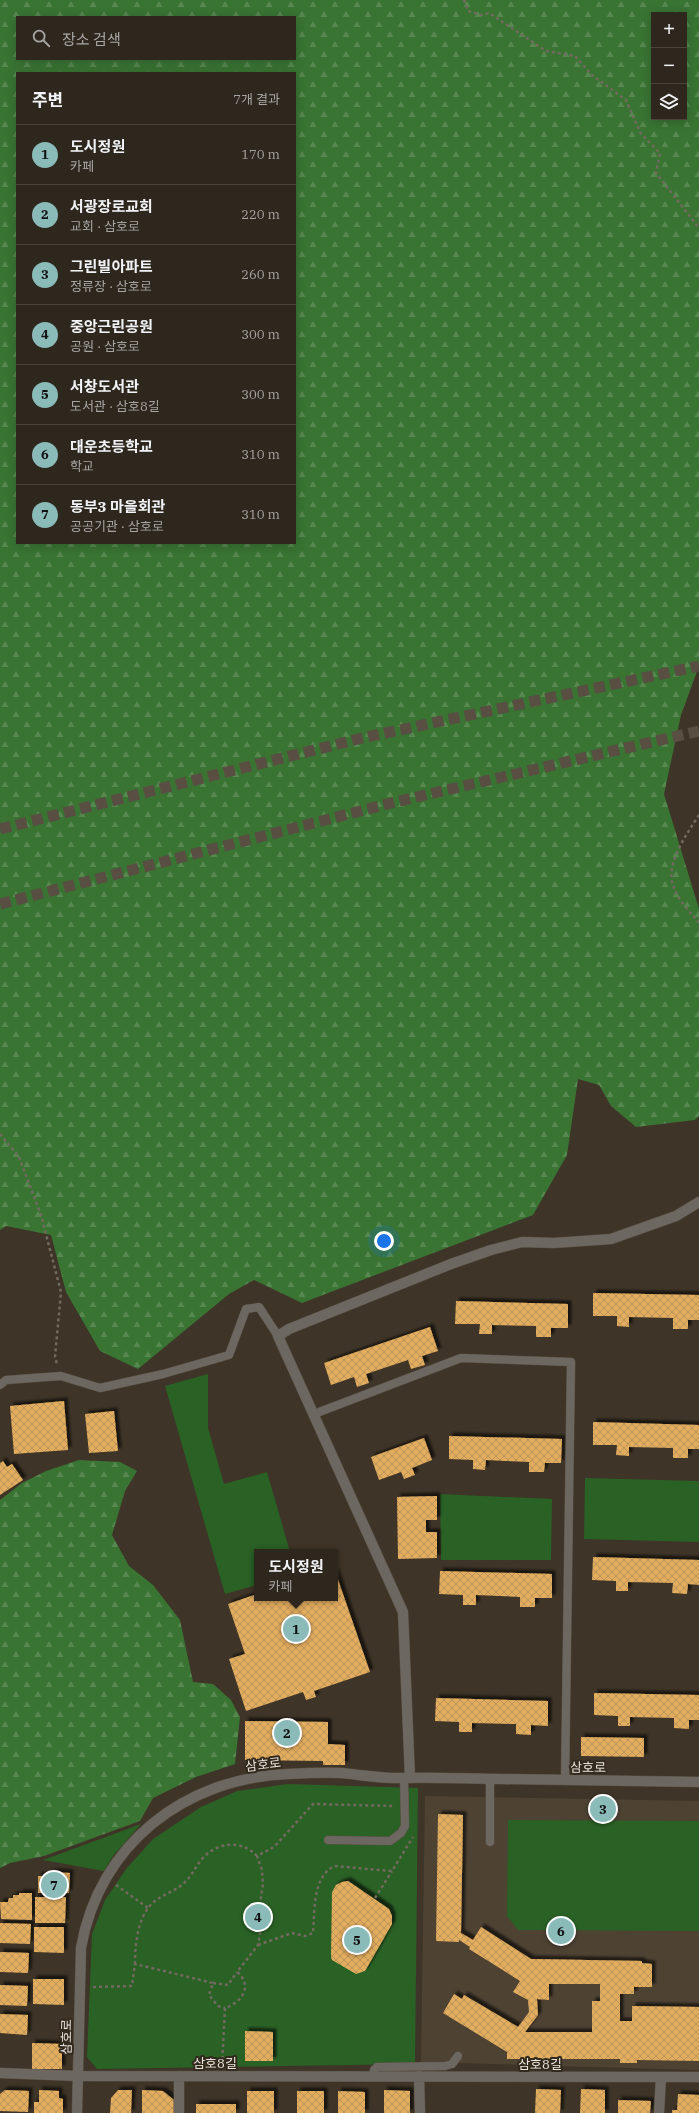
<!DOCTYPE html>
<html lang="ko">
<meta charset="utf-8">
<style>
body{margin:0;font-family:"IBM Plex Serif","Noto Sans KR",serif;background:#362f26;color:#f1f3f6}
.controls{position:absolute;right:12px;top:12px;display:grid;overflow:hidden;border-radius:0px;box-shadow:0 2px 10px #0003}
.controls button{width:36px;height:36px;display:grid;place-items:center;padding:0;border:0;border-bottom:1px solid #49443b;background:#2e271d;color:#f1f3f6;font:20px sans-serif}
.you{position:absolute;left:384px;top:1241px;width:14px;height:14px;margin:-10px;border:3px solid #fff;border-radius:50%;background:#1a73e8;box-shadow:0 0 0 6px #1a73e833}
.badge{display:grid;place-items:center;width:26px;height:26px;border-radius:50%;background:#8bbbb9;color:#111;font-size:13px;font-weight:700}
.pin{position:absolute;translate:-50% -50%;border:2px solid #fff;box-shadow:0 1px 4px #0006}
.popup{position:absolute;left:254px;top:1549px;width:84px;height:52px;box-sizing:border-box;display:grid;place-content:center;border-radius:0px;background:#2e271d;filter:drop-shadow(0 1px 3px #0005);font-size:13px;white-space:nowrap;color:#a7a5a4}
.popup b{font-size:15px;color:#f1f3f6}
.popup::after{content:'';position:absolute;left:50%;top:100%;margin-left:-8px;border:8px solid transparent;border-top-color:#2e271d}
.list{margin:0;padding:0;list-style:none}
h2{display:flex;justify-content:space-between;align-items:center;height:52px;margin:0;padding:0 16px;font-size:17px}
h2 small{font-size:13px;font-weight:400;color:#a7a5a4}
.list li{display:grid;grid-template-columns:26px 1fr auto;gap:12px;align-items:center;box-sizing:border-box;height:60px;padding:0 16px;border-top:1px solid #49443b}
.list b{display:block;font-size:15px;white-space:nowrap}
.list p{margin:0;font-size:13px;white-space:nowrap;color:#a7a5a4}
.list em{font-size:13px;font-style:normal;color:#a7a5a4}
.icon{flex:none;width:22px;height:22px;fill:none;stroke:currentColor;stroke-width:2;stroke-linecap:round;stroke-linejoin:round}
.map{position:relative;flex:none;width:699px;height:2113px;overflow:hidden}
.search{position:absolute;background:#2e271d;box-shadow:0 2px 10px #0003;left:16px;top:16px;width:280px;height:44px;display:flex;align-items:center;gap:10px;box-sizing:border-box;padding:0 14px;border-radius:0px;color:#a7a5a4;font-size:15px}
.panel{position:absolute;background:#2e271d;box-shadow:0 2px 10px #0003;left:16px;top:72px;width:280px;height:472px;border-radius:0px}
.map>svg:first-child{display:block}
</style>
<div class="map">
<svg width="699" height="2113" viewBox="0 0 699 2113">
<defs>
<pattern id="forest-firs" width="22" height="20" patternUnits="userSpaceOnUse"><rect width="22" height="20" fill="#397433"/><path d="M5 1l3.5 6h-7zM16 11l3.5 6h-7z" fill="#568850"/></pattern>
<pattern id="building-cross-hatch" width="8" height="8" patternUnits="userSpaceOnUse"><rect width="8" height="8" fill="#e3ad5e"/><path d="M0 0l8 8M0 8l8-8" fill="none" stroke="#bc9357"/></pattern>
<filter id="shadow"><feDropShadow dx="3.5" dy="-3.5" stdDeviation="1" flood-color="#0009"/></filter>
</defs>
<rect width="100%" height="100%" fill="#3e3427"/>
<path fill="#4e4233" d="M425 1796 699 1801V2070L421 2062Z"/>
<path fill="url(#forest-firs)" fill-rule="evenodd" d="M0 0H699V666L681 715 664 794 699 909V1116L695 1120 636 1127 611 1106 599 1085 578 1079 567 1155 533 1215 302 1303 254 1280 229 1294 138 1369 100 1351 66 1292 51 1235 6 1226 0 1230ZM654 15H684V117H654ZM17 17H295V59H17ZM17 73H295V543H17Z
M79 1460 120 1462 137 1471 125 1491 112 1535 129 1566 153 1585 180 1620 193 1682 213 1684 231 1700 240 1717 235 1764 196 1777 153 1798 140 1821 44 1856 10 1863 0 1868V1500L22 1483 46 1471Z"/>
<path fill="#2a6125" d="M208 1374V1428L224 1484 267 1472 290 1552H257V1585L225 1594 165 1386Z
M585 1478 699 1481V1542L584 1539Z
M440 1494 552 1499 551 1560H441Z
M288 1784 418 1788 415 2064 97 2069 87 2057 92 1934 105 1900 126 1869 153 1839 201 1807 237 1791Z
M508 1820 699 1821V1931L518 1930 507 1916Z
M141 1824 113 1856 104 1871 43 1860Z"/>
<path fill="url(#building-cross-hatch)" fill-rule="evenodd" filter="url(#shadow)" d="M593 1293 699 1295V1320H688V1329H673V1318L629 1317V1327L617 1326V1316H593Z
M456 1301 568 1304V1328H551V1337H536V1326L492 1325V1334H479L480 1324H455Z
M430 1327 438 1351 422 1356 425 1365 411 1369 408 1360 366 1374 369 1383 357 1387 354 1377 331 1385 324 1363Z
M64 1401 68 1450 14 1454 10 1406Z
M114 1411 118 1451 89 1453 85 1414Z
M593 1422 699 1425V1449H688V1458H673V1448L629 1447V1456L616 1455 617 1445H593Z
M449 1436 562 1439 561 1463H545L544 1472H529V1462L486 1460 485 1470 473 1469V1460L449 1459Z
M424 1438 432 1460 412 1468 415 1475 404 1479 401 1472 379 1480 371 1457Z
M3 1461 7 1467 12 1464 23 1480 0 1495V1463Z
M437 1496V1520H426V1532H437V1558L398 1559 397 1497Z
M593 1557 699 1560V1585L688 1584 687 1594 672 1593 673 1583 628 1582V1591H616V1581L592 1580Z
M335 1571 370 1672 314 1691 316 1697 306 1700 303 1692 246 1711 229 1659 245 1654 228 1604 257 1594V1598H335Z
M440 1571 552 1574V1598H535V1607H520V1597L476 1595V1605H463V1595L439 1594Z
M594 1693 699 1695V1720H689V1729L674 1728V1718L630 1717V1726H618V1716L594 1715Z
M436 1698 548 1701V1726L531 1725V1735L516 1734V1724L472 1723V1732H459V1722L435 1721Z
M245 1721 328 1722V1744L345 1745V1765H323V1761L245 1760Z
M581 1737 644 1738V1757L581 1756Z
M438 1814 463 1815 461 1933 473 1940 481 1927 531 1959 642 1961V1963L652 1964V1987H634V1994H620V2021H632V2006L699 2007V2061L637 2060V2063H620V2059H507V2052L443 2013 454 1994 462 1999 464 1995 518 2027 529 2012 528 2000 513 1992 520 1981 469 1949 470 1947 459 1940V1942L436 1941ZM549 1984H600V2001H592V2032H525L538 2015 537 1999 549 2000Z
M52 1872 70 1873 69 1893H38V1876H52Z
M348 1881 389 1909 392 1916V1924L365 1971 356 1974 332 1960 331 1957 332 1892 336 1885 342 1882Z
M19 1893H32V1920L1 1919 0 1902H8L9 1898H13V1895H19Z
M35 1897H66L65 1923H35Z
M0 1923 31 1924 30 1944 0 1943Z
M34 1927H64V1953L34 1952Z
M0 1952 29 1953 28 1973 0 1972Z
M33 1979H64V2005L33 2004Z
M0 1985 28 1986 27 2006 0 2005Z
M0 2014 28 2015 27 2035 0 2033Z
M245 2031 273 2032V2061H245Z
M32 2043 62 2044V2069H32Z
M536 2089 561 2090 560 2113H535Z
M581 2089 605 2090V2113H580Z
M5 2090 29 2091 28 2112 0 2111V2094Z
M39 2090 59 2091V2098L63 2099V2113H34V2102H39Z
M118 2090H132L131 2113H110L111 2098Z
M142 2090 163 2091 174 2100V2113H142Z
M384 2090 410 2091V2113H384Z
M247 2091H274V2113H247Z
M297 2091H324V2113H297Z
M338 2091 365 2092V2113H338Z
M678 2094 699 2095V2113H672V2110H677Z
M618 2100 651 2101 650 2113H618Z
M196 2104H236V2113H196Z"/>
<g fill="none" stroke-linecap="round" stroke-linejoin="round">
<path stroke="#584e42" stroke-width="11" stroke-dasharray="11 5.5" stroke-linecap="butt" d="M0 829 362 738 699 666
M0 904 391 803 699 731"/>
<g stroke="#5a5044" stroke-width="9">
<path id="service" d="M0 1385 6 1380 61 1376 100 1388 163 1374 229 1355 246 1309 259 1307 278 1336
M314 1414 461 1358 571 1362 565 1780
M328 1840 390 1841 401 1833 405 1826 404 1778
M490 1842V1779
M374 2076V2070L377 2067 445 2066 452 2064 458 2056"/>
</g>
<g stroke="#5a5044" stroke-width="11">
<path id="minor" d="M410 1778 403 1612 278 1336 289 1329 451 1264 491 1250 522 1242 554 1243 611 1239 676 1216 699 1202
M0 2073 78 2076 699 2077
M179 2076V2113
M419 2076 420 2113
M659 2113 661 2077"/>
</g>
<g stroke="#5a5044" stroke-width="11">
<path id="tertiary" d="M77 2113 81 1948C99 1844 185 1778 288 1774 306 1773 324 1772 341 1773 362 1775 384 1779 405 1778 437 1777 469 1779 501 1779 567 1780 633 1781 699 1782"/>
</g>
<path stroke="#736a5f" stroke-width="2.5" stroke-dasharray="3 3" stroke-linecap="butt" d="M464 0 468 11 481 15 489 13 546 51 575 56 592 75 626 100 641 134 660 153 656 173 699 228
M699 815C688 832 665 864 673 885 677 899 690 912 699 923
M0 1134 19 1157 41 1215 61 1292 55 1357 57 1364
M116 1885 148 1908
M375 1898 392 1871
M258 1945 292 1933 305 1936 313 1933C315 1911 312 1878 334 1866L392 1871 413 1837
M135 1964C135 1946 137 1926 146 1911 155 1896 171 1894 183 1884 191 1877 195 1868 201 1860 216 1842 241 1839 257 1856
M213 1983 228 1985 237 1972
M93 1987 132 1986 135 1964 213 1983 209 1995 218 2006 225 2008
M222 2065 225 2008C241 2003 254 1986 237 1972L258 1945 260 1933 257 1923 263 1884 262 1870 257 1856 274 1847 313 1804 393 1806"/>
<use href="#service" stroke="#6c6761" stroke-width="8"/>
<use href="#minor" stroke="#6c6761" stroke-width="10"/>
<use href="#tertiary" stroke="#6c6761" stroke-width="10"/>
</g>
<g text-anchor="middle" stroke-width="4" stroke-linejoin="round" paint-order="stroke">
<g font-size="13" fill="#eae4dc" stroke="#332a1e">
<text transform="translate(263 1764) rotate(-7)" y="5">삼호로</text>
<text transform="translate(588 1767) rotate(1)" y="5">삼호로</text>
<text transform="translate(66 2037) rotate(-89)" y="5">삼호로</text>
<text x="215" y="2068">삼호8길</text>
<text x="540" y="2069">삼호8길</text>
</g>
</g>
</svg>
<div class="controls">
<button>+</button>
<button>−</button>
<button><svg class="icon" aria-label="layers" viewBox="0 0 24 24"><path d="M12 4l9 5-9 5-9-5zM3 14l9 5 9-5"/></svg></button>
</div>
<div class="you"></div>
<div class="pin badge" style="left:296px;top:1629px">1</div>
<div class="popup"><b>도시정원</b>카페</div>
<div class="pin badge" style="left:287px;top:1733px">2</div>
<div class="pin badge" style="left:603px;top:1809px">3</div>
<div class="pin badge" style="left:258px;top:1917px">4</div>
<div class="pin badge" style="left:357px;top:1940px">5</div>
<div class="pin badge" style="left:561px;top:1931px">6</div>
<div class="pin badge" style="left:54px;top:1885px">7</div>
<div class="search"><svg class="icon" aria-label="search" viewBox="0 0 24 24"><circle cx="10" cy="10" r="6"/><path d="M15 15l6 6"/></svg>장소 검색</div>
<section class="panel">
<h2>주변<small>7개 결과</small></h2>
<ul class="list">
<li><span class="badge">1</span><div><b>도시정원</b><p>카페</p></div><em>170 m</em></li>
<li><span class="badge">2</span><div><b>서광장로교회</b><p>교회 · 삼호로</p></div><em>220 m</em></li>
<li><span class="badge">3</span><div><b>그린빌아파트</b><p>정류장 · 삼호로</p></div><em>260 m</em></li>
<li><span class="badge">4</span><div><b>중앙근린공원</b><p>공원 · 삼호로</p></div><em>300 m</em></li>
<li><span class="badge">5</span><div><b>서창도서관</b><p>도서관 · 삼호8길</p></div><em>300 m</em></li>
<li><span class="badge">6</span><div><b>대운초등학교</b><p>학교</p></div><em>310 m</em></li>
<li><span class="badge">7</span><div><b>동부3 마을회관</b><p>공공기관 · 삼호로</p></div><em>310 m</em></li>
</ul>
</section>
</div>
